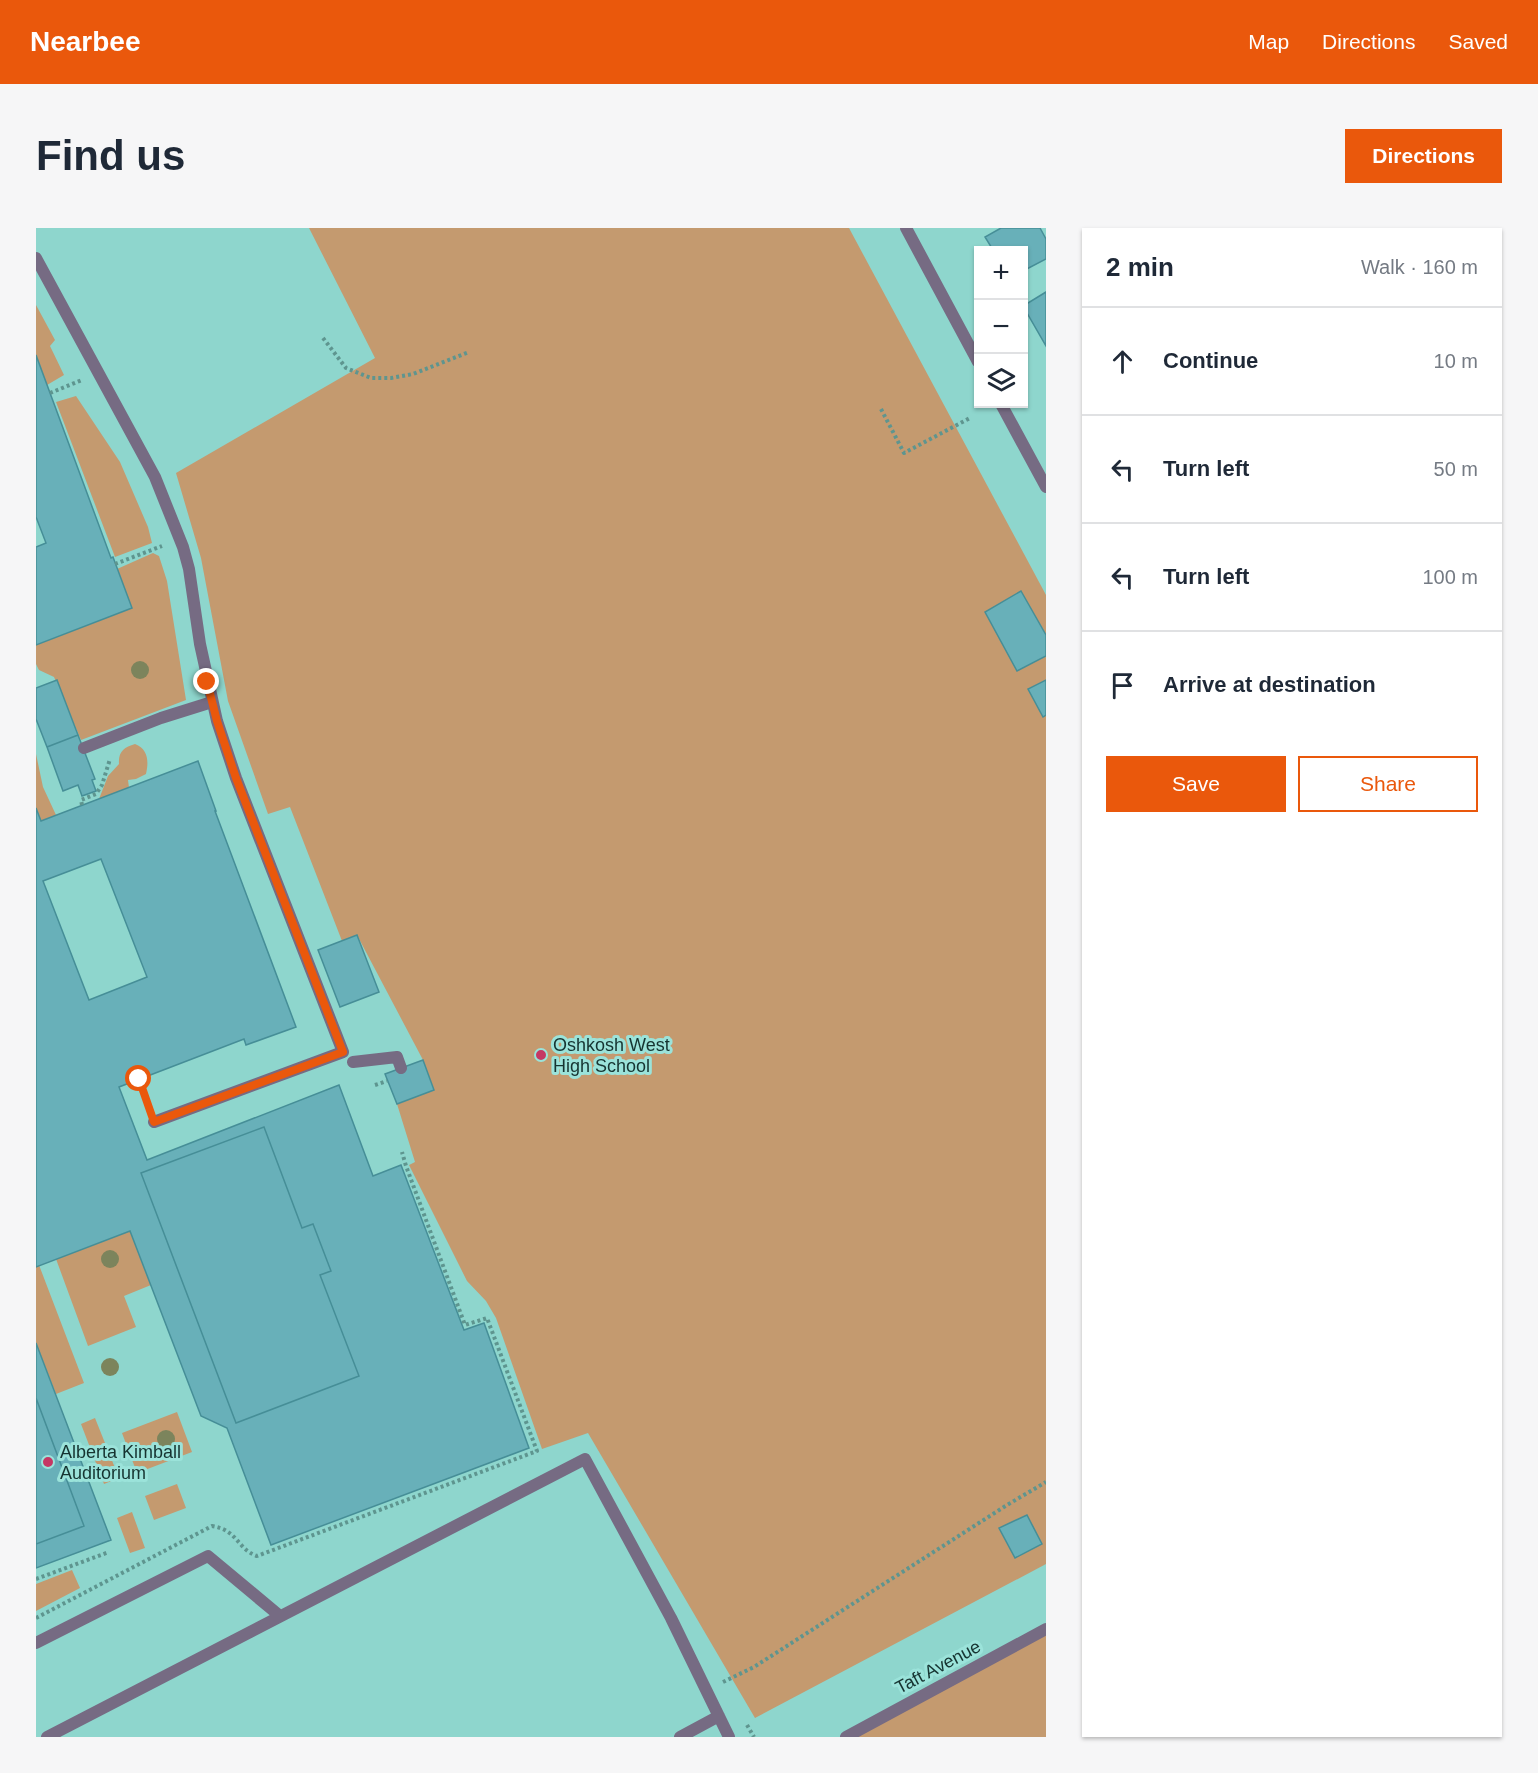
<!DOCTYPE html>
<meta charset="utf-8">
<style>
body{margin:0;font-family:Arial,sans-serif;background:#f6f6f7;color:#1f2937}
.controls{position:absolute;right:18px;top:18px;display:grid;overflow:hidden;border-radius:0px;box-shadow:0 2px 4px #0004}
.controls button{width:54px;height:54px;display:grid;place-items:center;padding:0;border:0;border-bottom:2px solid #e0e1e3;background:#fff;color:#1f2937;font:30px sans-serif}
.stop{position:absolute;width:18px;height:18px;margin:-14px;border:4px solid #ea580c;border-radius:50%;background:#fff}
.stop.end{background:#ea580c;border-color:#fff;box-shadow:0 2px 6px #0008}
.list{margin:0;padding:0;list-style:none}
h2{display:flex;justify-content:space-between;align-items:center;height:78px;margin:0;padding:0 24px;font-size:26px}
h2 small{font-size:20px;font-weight:400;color:#747a83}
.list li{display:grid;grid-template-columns:39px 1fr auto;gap:18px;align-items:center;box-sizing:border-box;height:108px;padding:0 24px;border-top:2px solid #e0e1e3}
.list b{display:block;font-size:22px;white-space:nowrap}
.list em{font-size:20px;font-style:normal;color:#747a83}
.actions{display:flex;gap:12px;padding:18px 24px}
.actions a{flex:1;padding:14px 0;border:2px solid #ea580c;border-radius:0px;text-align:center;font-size:21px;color:#ea580c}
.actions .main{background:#ea580c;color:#fff}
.icon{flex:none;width:33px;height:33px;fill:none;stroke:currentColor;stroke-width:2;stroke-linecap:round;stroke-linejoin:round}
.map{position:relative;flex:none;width:1010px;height:1509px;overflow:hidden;border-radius:0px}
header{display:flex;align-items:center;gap:36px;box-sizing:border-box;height:84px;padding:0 30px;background:#ea580c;color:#fff}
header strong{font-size:28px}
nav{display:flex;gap:33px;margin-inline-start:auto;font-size:21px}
.intro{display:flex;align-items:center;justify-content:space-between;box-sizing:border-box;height:144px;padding:0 36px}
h1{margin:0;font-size:42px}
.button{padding:15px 27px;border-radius:0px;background:#ea580c;color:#fff;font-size:21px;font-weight:700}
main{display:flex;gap:36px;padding:0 36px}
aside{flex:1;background:#fff;border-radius:0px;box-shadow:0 2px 4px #0004}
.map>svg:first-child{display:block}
</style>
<header>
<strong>Nearbee</strong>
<nav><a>Map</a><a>Directions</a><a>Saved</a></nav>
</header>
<div class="intro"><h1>Find us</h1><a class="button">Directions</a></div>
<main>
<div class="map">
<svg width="1010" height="1509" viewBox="0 0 1010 1509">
<rect width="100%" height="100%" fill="#8ed6cd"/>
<path fill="#c49a6f" d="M273 0H813L1010 367V1336L719 1490 552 1205 506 1221 460 1090 450 1073 431 1053 373 937 379 934 361 876 398 862 387 832 321 707 306 713 254 579 232 586 192 473 165 330 140 245 339 130Z
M0 77 19 112 14 118 28 147 11 157 0 127Z
M40 168 84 234 112 299 116 315 79 329 20 174Z
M117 325 123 328 131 353 150 472 45 512 18 449 3 442 0 436V417L96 380 81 341Z
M99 516C112 521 113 533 110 546L100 551 92 552 93 560 63 571 72 548 83 536C82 524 88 519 99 516Z
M0 526 7 559 20 587 5 593 0 580Z
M94 1003 115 1057 88 1068 100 1099 52 1118 20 1031Z
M3 1037 48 1155 20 1166 0 1115V1039Z
M141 1184 156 1224 101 1245 86 1205Z
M59 1190 83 1250 68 1256 45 1196Z
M141 1256 150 1280 118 1292 109 1268Z
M96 1284 109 1320 94 1325 81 1290Z
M36 1342 44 1360 0 1383V1356Z
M1010 1401V1509H810Z"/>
<path fill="#68b0b9" stroke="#468e97" stroke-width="1.5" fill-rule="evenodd" d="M965 0H1004L1010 11V31L987 43V22H957L949 9Z
M1010 64V118L987 78Z
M0 127 75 330 77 329 96 380 0 417V319L10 315 0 289Z
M985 363 1010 407V428L981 443 949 384Z
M21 452 42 507 11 519 0 491V460Z
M1010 452V487L1007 489 992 461Z
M42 507 59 551 56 552 60 563 46 568 42 557 27 563 11 519Z
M162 533 180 583H179L260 799 210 817 208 811 83 859 111 932 303 857 337 948 365 937 428 1102 448 1095 493 1220 235 1317 191 1200 165 1188 94 1003 0 1039V580L5 593ZM65 631 111 749 53 772 7 653ZM228 899 266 1000 277 996 295 1043 284 1047 323 1148 200 1195 105 945Z
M321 707 343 764 304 779 282 722Z
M387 832 398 862 361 876 349 846Z
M228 899 266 1000 277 996 295 1043 284 1047 323 1148 200 1195 105 945Z
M0 1115 75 1312 0 1340V1316L48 1298 0 1170Z
M0 1170 48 1298 0 1316Z
M991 1287 1006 1316 979 1330 963 1300Z"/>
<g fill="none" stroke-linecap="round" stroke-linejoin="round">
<path stroke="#5e958f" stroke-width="4" stroke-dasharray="3 3" stroke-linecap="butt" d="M287 110 310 140 335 150H355L377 146 433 124
M14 165 46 152
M845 181 868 225 934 190
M79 336 126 318
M46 577 45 572 60 566 66 557 74 531
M103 851 112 876
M339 857 351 853
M0 1351 73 1324
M0 1390 176 1298C202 1302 201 1321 221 1328L501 1223 451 1090 429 1097 370 938 366 924
M687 1454 718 1439 971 1277 1010 1254
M711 1497 718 1509"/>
<path stroke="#766b83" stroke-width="12" d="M0 30 119 249 147 319 153 341 164 416 181 493 200 550 307 824 118 894
M48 520 125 490 176 474
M317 834 361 829 365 840
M0 1415 172 1328 244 1388
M11 1509 549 1231 635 1390 693 1509
M644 1509 683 1488"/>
<path stroke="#766b83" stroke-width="12" d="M870 0 942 134
M965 176 1010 259
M810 1509 1010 1401"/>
</g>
<g fill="#7c845c">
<circle cx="104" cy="442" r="9"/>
<circle cx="74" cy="1031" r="9"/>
<circle cx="74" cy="1139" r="9"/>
<circle cx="130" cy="1211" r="9"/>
</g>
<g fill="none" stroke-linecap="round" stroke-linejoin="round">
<path stroke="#ea580c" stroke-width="8" d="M103 851 118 894 307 824 200 550 181 493 171 454"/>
</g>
<g fill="#c53764" stroke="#9be3da" stroke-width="2">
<circle cx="505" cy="827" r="6"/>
<circle cx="12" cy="1234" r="6"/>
</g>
<g text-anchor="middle" stroke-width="6" stroke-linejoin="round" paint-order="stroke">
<g font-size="18" fill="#163431" stroke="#9be3da" text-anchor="start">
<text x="517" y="823">Oshkosh West<tspan x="517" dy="21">High School</tspan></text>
<text x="24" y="1230">Alberta Kimball<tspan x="24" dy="21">Auditorium</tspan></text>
</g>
<g font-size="18" fill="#163431" stroke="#9be3da">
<text transform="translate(902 1439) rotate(-28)" y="6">Taft Avenue</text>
</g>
</g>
</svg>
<div class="controls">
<button>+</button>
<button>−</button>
<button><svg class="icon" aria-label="layers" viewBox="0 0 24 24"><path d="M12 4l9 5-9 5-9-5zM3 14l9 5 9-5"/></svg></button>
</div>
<div class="stop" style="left:103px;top:851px"></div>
<div class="stop end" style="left:171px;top:454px"></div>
</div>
<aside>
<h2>2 min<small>Walk · 160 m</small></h2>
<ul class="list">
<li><svg class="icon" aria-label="ahead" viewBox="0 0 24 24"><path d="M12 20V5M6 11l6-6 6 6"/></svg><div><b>Continue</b></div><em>10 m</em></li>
<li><svg class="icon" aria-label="left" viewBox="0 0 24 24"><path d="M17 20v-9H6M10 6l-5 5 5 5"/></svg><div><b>Turn left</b></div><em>50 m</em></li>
<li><svg class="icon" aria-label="left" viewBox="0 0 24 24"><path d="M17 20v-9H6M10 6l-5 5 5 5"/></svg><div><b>Turn left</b></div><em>100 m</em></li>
<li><svg class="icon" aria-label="arrive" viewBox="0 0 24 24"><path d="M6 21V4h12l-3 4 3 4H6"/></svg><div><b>Arrive at destination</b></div></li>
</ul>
<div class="actions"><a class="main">Save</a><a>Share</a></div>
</aside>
</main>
